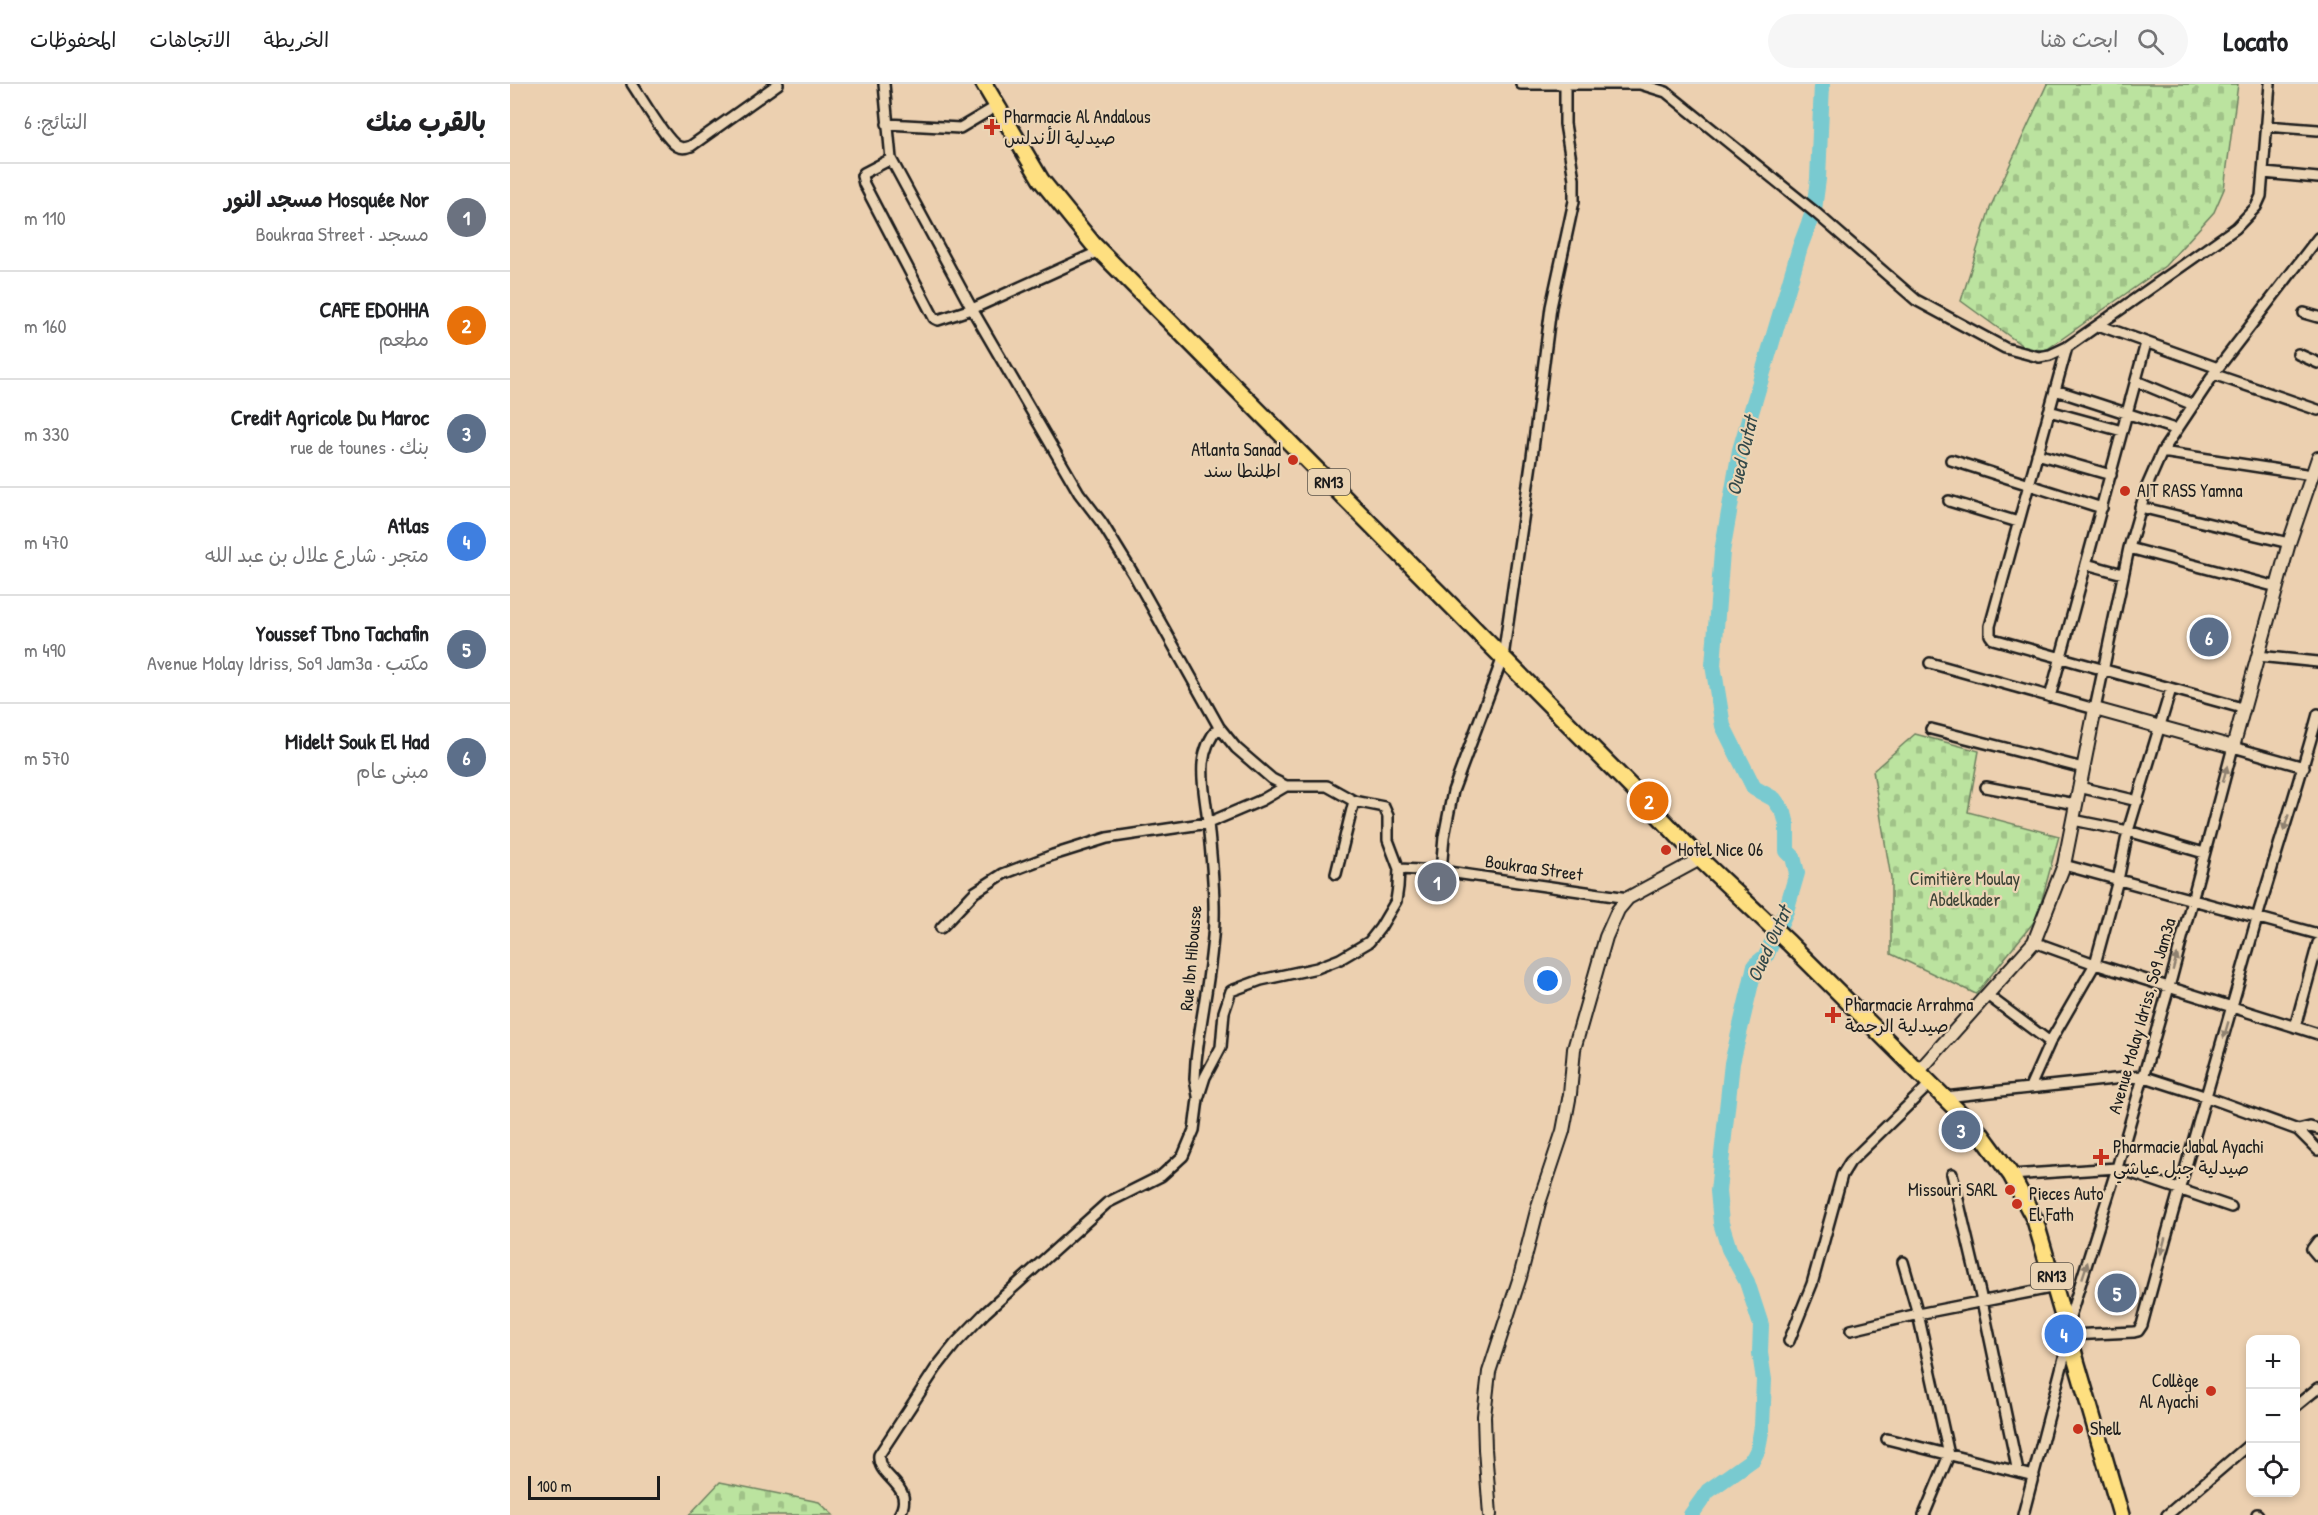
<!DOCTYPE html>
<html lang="ar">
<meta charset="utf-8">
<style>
body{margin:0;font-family:"Patrick Hand","Playpen Sans Arabic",sans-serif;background:#f6f6f6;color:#202124;direction:rtl}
.controls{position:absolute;right:18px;bottom:18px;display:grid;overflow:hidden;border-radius:12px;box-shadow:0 3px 9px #0003}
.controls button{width:54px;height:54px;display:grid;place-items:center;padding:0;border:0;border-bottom:2px solid #e0e0e0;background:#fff;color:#202124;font:30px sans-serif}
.scale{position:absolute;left:18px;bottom:15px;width:132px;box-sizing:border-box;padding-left:6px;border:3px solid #1c1c1c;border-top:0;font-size:16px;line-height:21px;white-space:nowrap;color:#1c1c1c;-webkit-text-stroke:4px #ebd4b4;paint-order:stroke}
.you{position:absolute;left:1038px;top:897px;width:21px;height:21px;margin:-15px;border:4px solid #fff;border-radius:50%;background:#1a73e8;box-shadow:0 0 0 9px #1a73e833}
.badge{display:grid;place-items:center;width:39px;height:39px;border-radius:50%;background:#db2777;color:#fff;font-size:20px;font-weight:700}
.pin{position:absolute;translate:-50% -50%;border:3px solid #fff;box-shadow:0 2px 6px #0006}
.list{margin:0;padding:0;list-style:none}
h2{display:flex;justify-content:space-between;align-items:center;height:78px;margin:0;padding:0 24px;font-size:26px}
h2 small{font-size:20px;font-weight:400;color:#757577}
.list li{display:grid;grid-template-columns:39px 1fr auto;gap:18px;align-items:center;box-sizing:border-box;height:108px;padding:0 24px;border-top:2px solid #e0e0e0}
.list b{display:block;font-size:22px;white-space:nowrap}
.list p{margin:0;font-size:20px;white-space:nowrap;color:#757577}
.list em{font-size:20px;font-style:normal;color:#757577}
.icon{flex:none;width:33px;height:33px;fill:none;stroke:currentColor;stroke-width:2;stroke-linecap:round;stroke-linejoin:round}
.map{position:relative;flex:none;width:1808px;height:1431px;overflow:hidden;direction:ltr}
header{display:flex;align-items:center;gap:36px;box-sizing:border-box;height:84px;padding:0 30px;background:#fff;border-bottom:2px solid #e0e0e0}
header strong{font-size:28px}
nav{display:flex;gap:33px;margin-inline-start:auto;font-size:21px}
.search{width:420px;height:54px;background:#f6f6f6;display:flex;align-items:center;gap:15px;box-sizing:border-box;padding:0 21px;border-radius:33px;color:#757577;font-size:22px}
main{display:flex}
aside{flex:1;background:#fff}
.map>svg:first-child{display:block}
</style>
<header>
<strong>Locato</strong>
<div class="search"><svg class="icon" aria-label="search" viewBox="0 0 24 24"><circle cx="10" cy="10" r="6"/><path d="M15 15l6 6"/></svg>ابحث هنا</div>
<nav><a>الخريطة</a><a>الاتجاهات</a><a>المحفوظات</a></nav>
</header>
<main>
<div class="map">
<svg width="1808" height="1431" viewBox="0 0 1808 1431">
<defs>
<pattern id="cemetery-stones" width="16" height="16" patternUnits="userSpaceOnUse" patternTransform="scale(1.5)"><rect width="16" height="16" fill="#bbe39f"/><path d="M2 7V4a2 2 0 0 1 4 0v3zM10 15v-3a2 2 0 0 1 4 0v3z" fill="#a0c288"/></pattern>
</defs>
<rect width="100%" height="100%" fill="#ecd0b0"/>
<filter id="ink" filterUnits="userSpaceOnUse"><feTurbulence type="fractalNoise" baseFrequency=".0167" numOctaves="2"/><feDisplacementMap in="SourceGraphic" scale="12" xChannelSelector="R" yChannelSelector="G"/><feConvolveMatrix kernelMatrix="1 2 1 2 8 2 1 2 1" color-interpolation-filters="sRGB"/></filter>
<g filter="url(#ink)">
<path fill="url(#cemetery-stones)" stroke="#6c805e" stroke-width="1.5" d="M1537 0H1728L1714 105 1704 128 1655 182 1536 266 1517 265 1451 217 1480 124Z
M1405 650 1469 667 1458 728 1549 752 1527 834 1466 910 1381 870V794L1363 687Z
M210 1398 309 1418 323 1431H179Z"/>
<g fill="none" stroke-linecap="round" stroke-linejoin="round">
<path stroke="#79cad0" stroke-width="16" d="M1181 1431 1198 1407 1243 1375 1248 1365 1252 1342 1254 1296 1250 1269 1251 1241 1237 1198 1219 1165 1211 1139 1208 1107 1222 979 1241 899 1245 881 1256 872 1276 827 1287 789 1283 773 1277 767V741L1274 729 1264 715 1244 704 1213 642 1203 581 1212 468 1230 366 1290 163 1304 126 1308 95 1312 0"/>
<g stroke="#1c1c1c" stroke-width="14">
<path id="minor" d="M122 0C131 13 155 55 167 62 172 65 176 64 181 62L268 0
M374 0 381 75 462 225 569 409 592 439 624 491 709 643 726 664 762 695 776 702H817L844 717 874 723 878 732V756L889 785 888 803 886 817 870 844 859 858 830 875 807 884 751 896 721 907 714 928 711 963 695 993 688 1015 684 1046 673 1072 651 1092 597 1119 475 1229 445 1260 426 1284 369 1371C366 1394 407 1401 389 1431
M1011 0H1130
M1130 0 1156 8 1306 129 1406 216 1495 264 1529 273 1540 271 1557 263 1726 144 1746 123 1751 112 1760 0
M377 40 450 44 487 22
M1756 42 1808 46
M381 75 354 89 352 92 354 100 424 234 428 236 462 225 590 167
M1754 89 1808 94
M1794 229 1808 233
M1588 241 1708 284
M1557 263 1480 542V551L1483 555 1732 624
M1788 270 1808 279
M1703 290 1808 326
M1626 297 1681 320
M1545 306 1665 345
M1539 327 1612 347
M1652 368 1802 391
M1527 370 1601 391
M1441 376 1592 424
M1439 417 1508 438
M1630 423 1779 459
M1619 464 1767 503
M1576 480 1613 490
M1748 572 1808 578
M1420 579 1585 625 1619 464 1637 402 1652 368 1708 284 1808 154
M1540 613 1636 259
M1421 645 1573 684
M1476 703 1565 720
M1569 703 1628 717
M1563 736 1618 747 1694 769
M1554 781 1808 850
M889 785 931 787 1118 814
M931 787 934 753 943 707 993 573 1022 373 1041 223 1064 117V95L1055 40V0
M826 790 844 717
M431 844 465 808 493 790 543 771 597 754 698 739 752 716 776 702
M1524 858 1585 880 1808 950
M1477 911 1540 958
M1785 943 1808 859
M1520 1003 1540 958 1585 880 1608 796 1618 747 1661 605
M688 1012 685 995 686 977C691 931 703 881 704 835 705 804 701 770 698 739 695 704 683 672 709 643
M1435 1013 1632 992 1697 1013 1788 1046 1808 1066
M1788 1046 1800 1043 1808 1045
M1442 1090 1472 1217 1508 1388
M1501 1091 1607 1084 1721 1123
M1808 1157 1802 1165 1808 1172
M1557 1242 1607 1084 1659 903 1723 663 1794 683
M1341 1246 1408 1230 1393 1178
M1279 1257 1302 1200 1332 1091 1340 1078 1420 1000
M1786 1322 1808 1304
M1377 1355 1524 1392
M1747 1430 1748 1431
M1414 1431 1439 1371 1408 1230 1546 1203
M1513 1431 1560 1251 1624 1248 1628 1247 1632 1241C1668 1105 1709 970 1747 834 1767 766 1789 699 1808 630
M1657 1431 1740 1360"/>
</g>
<g stroke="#1c1c1c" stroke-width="16">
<path id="tertiary" d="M1408 988 1524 858 1554 781 1585 625 1723 663 1779 459 1808 374
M980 1431 975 1365 974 1332 979 1288 1010 1193 1029 1119 1053 1047 1060 1010 1064 965 1096 853 1108 826 1118 814 1190 775"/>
</g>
<g stroke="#1c1c1c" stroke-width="20">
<path id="primary" d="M474 0 531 96 583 160 1133 715 1190 775 1279 859 1471 1050 1501 1091 1525 1136 1611 1431"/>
</g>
<use href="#minor" stroke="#ebd4b4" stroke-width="9"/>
<use href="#tertiary" stroke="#ebd4b4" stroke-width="12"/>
<use href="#primary" stroke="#fedf80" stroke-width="15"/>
</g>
<defs><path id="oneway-solid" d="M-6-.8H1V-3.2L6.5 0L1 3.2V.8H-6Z" transform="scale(1.5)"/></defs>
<g fill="#8e8170">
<use href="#oneway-solid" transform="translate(1715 690) rotate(-75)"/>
<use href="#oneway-solid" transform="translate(1776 739) rotate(107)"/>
<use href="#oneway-solid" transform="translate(1665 878) rotate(-75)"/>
<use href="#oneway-solid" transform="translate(1716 946) rotate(106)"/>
<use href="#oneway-solid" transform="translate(1653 1162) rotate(105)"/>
<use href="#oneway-solid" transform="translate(1575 1186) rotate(-72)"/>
</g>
</g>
<g fill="#c8321e" stroke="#ebd4b4" stroke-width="2">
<path d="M479 34h6v6h6v6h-6v6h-6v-6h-6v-6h6z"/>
<circle cx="783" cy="376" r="6"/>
<circle cx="1615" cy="407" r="6"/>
<circle cx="1156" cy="766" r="6"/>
<path d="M1320 922h6v6h6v6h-6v6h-6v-6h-6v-6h6z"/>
<path d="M1588 1064h6v6h6v6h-6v6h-6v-6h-6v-6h6z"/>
<circle cx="1500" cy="1106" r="6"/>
<circle cx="1507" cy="1120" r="6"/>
<circle cx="1701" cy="1307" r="6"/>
<circle cx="1568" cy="1345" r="6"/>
</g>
<g text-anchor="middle" stroke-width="4.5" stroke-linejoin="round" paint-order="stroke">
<g fill="#ebd4b4" stroke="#5a534a" stroke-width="1.5">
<rect x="798" y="385" width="42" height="26" rx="4.5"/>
<rect x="1521" y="1179" width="42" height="26" rx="4.5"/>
</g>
<g font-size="16" font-weight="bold" fill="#1c1c1c">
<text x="819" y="404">RN13</text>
<text x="1542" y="1198">RN13</text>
</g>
<g font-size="18" fill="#1c1c1c" stroke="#ebd4b4" text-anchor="start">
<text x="494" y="39">Pharmacie Al Andalous<tspan x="494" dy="21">صيدلية الأندلس</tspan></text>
<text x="771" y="372" text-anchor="end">Atlanta Sanad<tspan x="771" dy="21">اطلنطا سند</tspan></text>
<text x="1627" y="413">AIT RASS Yamna</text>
<text x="1168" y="772">Hotel Nice 06</text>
<text x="1335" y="927">Pharmacie Arrahma<tspan x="1335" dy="21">صيدلية الرحمة</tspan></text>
<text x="1603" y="1069">Pharmacie Jabal Ayachi<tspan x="1603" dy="21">صيدلية جبل عياشي</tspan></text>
<text x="1488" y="1112" text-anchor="end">Missouri SARL</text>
<text x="1519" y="1116">Pieces Auto<tspan x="1519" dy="21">El Fath</tspan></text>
<text x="1689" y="1303" text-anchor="end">Collège<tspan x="1689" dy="21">Al Ayachi</tspan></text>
<text x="1580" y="1351">Shell</text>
</g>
<g font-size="18" fill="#1c1c1c" stroke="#ebd4b4">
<text transform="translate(1024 784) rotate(8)" y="6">Boukraa Street</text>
<text transform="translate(681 874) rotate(-85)" y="6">Rue Ibn Hibousse</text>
<text transform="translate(1632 932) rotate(-74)" y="6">Avenue Molay Idriss, So9 Jam3a</text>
</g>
<g font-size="18" fill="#3c4436" stroke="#ebd4b4">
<text x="1455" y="801">Cimitière Moulay<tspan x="1455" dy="21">Abdelkader</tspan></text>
</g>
<g font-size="20" font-style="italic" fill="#334849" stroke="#ebd4b4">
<text transform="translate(1232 372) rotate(-77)" y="7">Oued Outat</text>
<text transform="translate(1259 860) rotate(-66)" y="7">Oued Outat</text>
</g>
</g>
</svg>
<div class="controls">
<button>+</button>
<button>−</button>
<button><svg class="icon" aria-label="locate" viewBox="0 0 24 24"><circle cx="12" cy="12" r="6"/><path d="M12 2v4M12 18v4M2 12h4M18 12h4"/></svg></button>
</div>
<div class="scale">100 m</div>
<div class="you"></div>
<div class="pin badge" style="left:927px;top:798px;background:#6b7280">1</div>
<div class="pin badge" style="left:1139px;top:717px;background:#e8710a">2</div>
<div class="pin badge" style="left:1451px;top:1046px;background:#5c6f8a">3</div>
<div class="pin badge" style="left:1554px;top:1250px;background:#3f7fe0">4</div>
<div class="pin badge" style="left:1607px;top:1209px;background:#5c6f8a">5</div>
<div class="pin badge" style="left:1699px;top:553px;background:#5c6f8a">6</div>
</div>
<aside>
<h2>بالقرب منك<small>النتائج: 6</small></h2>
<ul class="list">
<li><span class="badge" style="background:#6b7280">1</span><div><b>Mosquée Nor مسجد النور</b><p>مسجد · Boukraa Street</p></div><em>110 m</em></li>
<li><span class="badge" style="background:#e8710a">2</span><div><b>CAFE EDOHHA</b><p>مطعم</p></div><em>160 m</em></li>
<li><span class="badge" style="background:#5c6f8a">3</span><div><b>Credit Agricole Du Maroc</b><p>بنك · rue de tounes</p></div><em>330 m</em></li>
<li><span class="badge" style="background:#3f7fe0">4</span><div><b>Atlas</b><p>متجر · شارع علال بن عبد الله</p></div><em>470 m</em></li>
<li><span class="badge" style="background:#5c6f8a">5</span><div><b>Youssef Tbno Tachafin</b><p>مكتب · Avenue Molay Idriss, So9 Jam3a</p></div><em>490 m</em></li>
<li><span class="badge" style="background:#5c6f8a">6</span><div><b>Midelt Souk El Had</b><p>مبنى عام</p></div><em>570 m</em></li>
</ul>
</aside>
</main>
